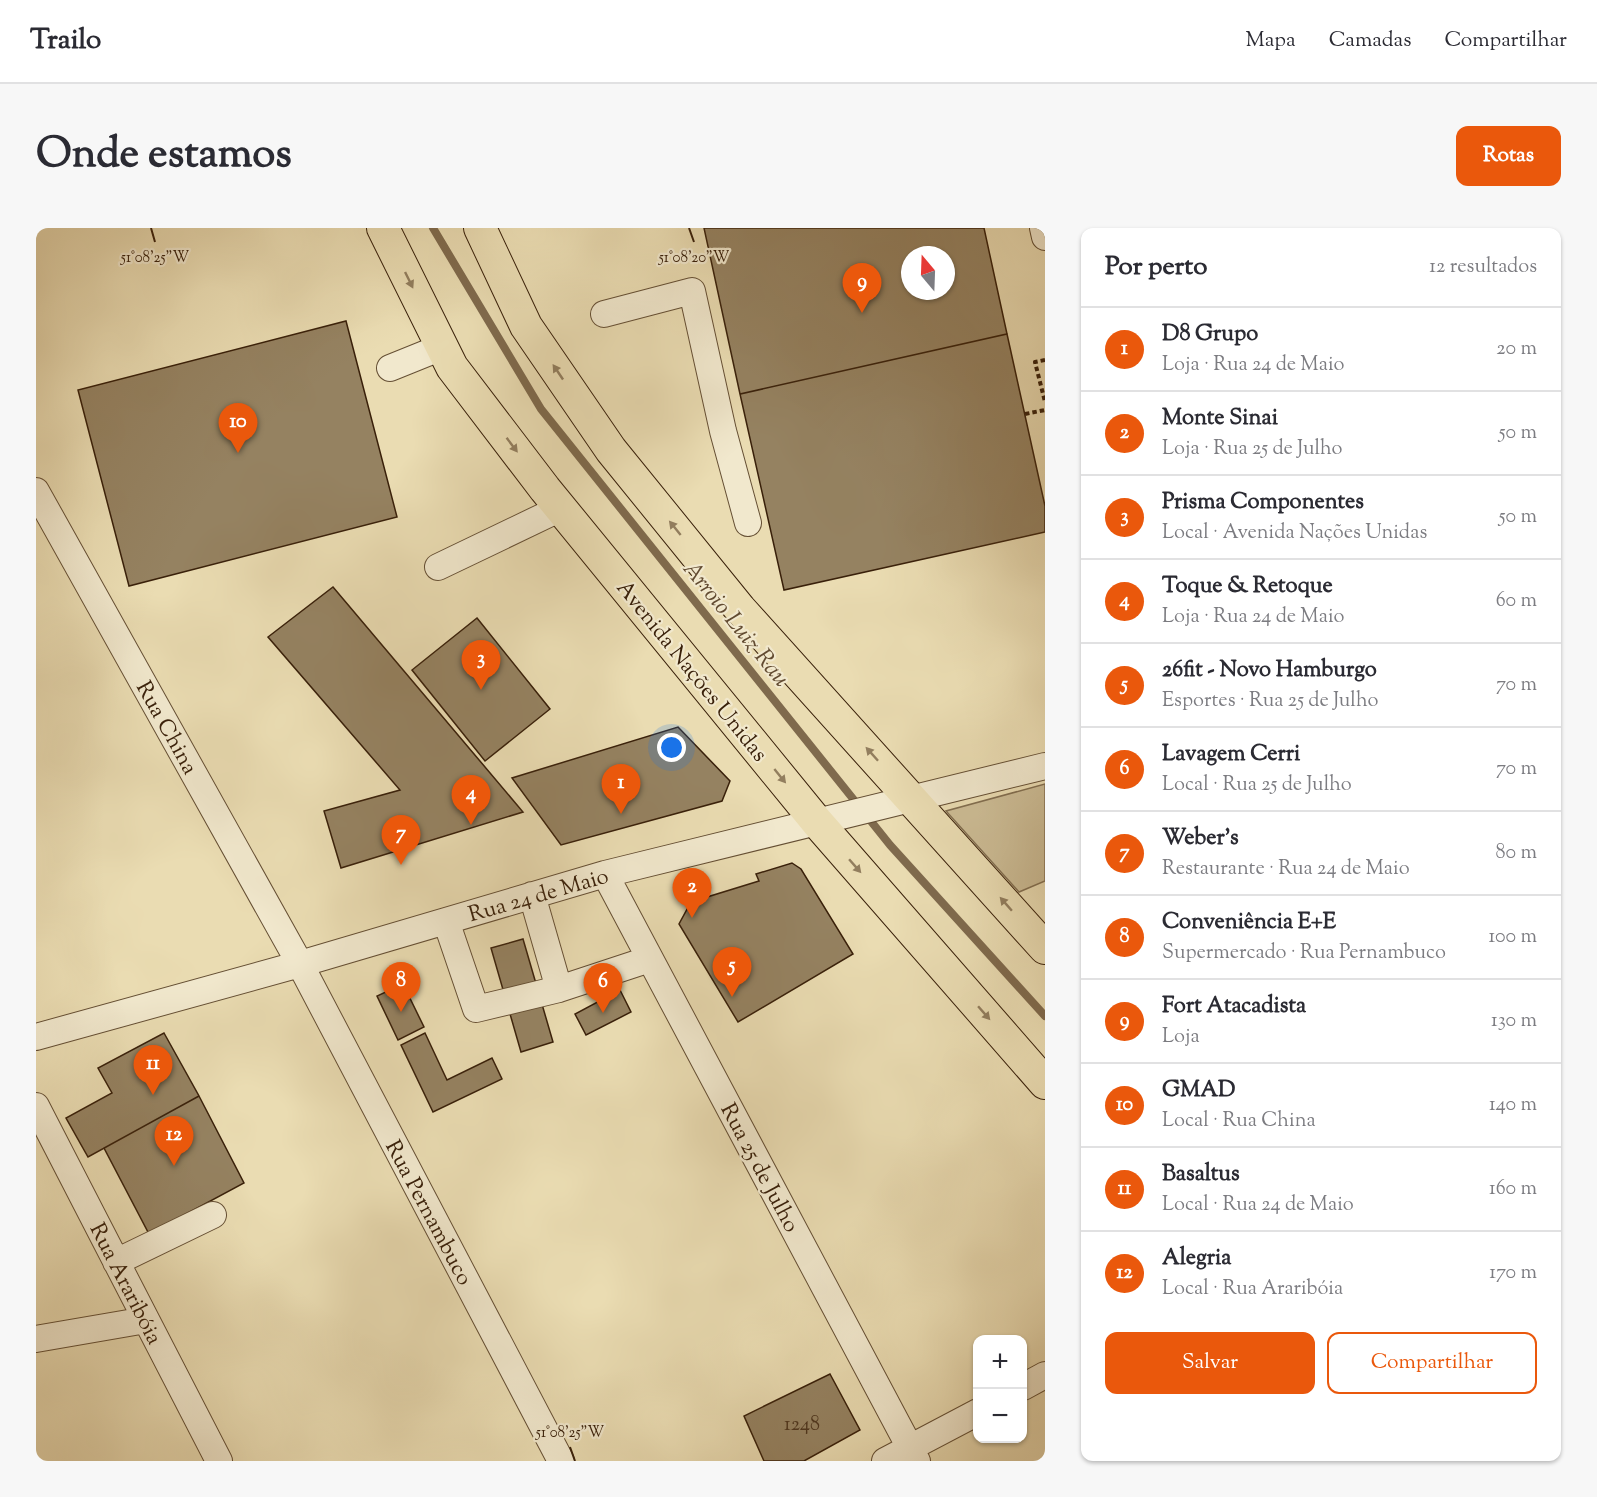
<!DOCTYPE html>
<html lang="pt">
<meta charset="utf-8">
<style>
body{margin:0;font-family:"Sorts Mill Goudy",serif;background:#f7f7f7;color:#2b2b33}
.controls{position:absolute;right:18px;bottom:18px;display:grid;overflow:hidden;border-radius:12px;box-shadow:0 2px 4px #0004}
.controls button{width:54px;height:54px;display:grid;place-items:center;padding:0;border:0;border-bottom:2px solid #e1e1e2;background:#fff;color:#2b2b33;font:30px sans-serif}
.compass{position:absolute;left:865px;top:18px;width:54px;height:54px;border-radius:50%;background:#fff;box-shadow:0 2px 4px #0004;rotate:341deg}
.you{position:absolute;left:636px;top:520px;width:21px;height:21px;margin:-15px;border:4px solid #fff;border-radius:50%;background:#1a73e8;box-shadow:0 0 0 9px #1a73e833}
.badge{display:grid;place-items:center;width:39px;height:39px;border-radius:50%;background:#ea580c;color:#fff;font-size:20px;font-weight:700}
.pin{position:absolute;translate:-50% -50px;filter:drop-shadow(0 2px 3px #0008)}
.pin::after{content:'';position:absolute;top:32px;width:21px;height:18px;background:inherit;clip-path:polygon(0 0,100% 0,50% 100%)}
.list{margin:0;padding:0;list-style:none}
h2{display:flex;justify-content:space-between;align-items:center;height:78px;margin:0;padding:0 24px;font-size:26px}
h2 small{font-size:20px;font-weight:400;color:#7c7c81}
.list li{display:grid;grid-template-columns:39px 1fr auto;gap:18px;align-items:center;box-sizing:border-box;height:84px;padding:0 24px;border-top:2px solid #e1e1e2}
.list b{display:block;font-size:22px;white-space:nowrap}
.list p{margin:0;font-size:20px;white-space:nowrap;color:#7c7c81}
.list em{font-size:20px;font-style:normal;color:#7c7c81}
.actions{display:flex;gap:12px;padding:18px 24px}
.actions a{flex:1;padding:14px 0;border:2px solid #ea580c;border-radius:12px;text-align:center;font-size:21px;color:#ea580c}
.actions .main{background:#ea580c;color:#fff}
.map{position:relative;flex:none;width:1009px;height:1233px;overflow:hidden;border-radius:12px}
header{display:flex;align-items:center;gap:36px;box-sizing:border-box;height:84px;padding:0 30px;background:#fff;border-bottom:2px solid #e1e1e2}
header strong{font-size:28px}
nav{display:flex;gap:33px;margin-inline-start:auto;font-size:21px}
.intro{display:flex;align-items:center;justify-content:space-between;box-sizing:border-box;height:144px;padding:0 36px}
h1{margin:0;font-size:42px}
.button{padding:15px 27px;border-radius:12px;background:#ea580c;color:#fff;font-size:21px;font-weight:700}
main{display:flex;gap:36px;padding:0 36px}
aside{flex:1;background:#fff;border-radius:12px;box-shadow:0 2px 4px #0004}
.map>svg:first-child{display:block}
</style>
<header>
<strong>Trailo</strong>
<nav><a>Mapa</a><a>Camadas</a><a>Compartilhar</a></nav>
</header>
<div class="intro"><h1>Onde estamos</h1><a class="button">Rotas</a></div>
<main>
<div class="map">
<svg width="1009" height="1233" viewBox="0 0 1009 1233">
<rect width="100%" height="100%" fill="#eadcb2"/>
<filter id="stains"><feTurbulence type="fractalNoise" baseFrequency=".00333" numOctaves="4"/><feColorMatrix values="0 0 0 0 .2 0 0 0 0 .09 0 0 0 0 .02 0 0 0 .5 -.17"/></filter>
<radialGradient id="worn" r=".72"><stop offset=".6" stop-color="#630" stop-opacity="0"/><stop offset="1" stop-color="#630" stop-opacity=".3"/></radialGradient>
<path fill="#ccbc95" stroke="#826e50" stroke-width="1.5" d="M1009 556V653L983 664 910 583Z"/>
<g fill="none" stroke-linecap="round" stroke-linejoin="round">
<path stroke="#7f6a4d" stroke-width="8" d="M397 0 505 181 854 617 1009 788"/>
</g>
<path fill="#958261" stroke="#39200a" stroke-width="1.5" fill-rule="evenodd" d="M668 0H948L971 106 704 166ZM874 27H910V63H874Z
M310 93 361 289 93 358 42 162Z
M971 106 1009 278V304L748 362 704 166Z
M297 359 487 584 305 640 288 583 364 562 232 409Z
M441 390 514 481 449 533 376 442Z
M642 499 694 553 686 573 525 617 476 550Z
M756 635 765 641 817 726 702 794 643 696 655 674 723 653 720 646Z
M487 711 517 814 485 824 455 720Z
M367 756 388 799 362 812 341 768Z
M584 762 595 784 550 807 539 786Z
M128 805 163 868 52 929 30 890 76 865 62 840Z
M389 805 411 852 456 830 466 851 397 884 365 817Z
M163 868 208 955 113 1006 68 920Z
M794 1146 824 1202 768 1233H728L708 1188Z"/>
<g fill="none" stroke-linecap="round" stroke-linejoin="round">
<g stroke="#654f34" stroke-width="28">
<path id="minor" d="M1007 0 1009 9
M568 86 656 63 687 203 712 295
M354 140 406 119
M0 263 264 736 525 1233
M402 339 525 280
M569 646 881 1233
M496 667 523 761
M410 693 440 781 523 761 614 731
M0 809 264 736 569 646 1009 538
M0 878 183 1233
M80 1034 177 987
M0 1111 110 1092
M987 1159 1009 1147
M849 1233 942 1184"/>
</g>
<g stroke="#39200a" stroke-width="34">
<path id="major" d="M347 0 416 139 509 261 781 594 1009 855
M444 0 490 98 575 222 704 381 1009 720"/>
</g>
<path stroke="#39200a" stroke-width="4" stroke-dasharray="4.5 3" stroke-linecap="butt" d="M1009 132 999 134 1009 174
M989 186 1009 182"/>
<use href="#minor" stroke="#f1e8cd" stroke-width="26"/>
<use href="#major" stroke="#eadcb2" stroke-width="32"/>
</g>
<defs><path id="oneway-solid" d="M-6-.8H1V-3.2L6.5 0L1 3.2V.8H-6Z" transform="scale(1.5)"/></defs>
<g fill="#927e5e">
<use href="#oneway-solid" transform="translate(373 52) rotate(64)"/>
<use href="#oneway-solid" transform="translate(522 144) rotate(-124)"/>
<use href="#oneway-solid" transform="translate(476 217) rotate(53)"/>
<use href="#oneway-solid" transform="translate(639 300) rotate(-129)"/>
<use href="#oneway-solid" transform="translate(836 526) rotate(-132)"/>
<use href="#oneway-solid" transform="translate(744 548) rotate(51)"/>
<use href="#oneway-solid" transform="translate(819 638) rotate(49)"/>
<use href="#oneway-solid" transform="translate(970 676) rotate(-131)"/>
<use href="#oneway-solid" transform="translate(948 785) rotate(49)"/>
</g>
<path fill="none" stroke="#39200a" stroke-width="2" d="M115 0 119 14M653 0 658 14M534 1219 539 1233"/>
<g text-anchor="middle" stroke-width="4.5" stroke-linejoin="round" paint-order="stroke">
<g font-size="20" fill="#503820">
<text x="766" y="1202">1248</text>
</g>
<g font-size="22" fill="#39200a" stroke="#f1e8cd">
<text transform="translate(657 442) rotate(51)" y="8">Avenida Nações Unidas</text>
<text transform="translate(132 499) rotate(61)" y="8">Rua China</text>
<text transform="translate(502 666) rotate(-16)" y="8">Rua 24 de Maio</text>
<text transform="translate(725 939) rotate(62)" y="8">Rua 25 de Julho</text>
<text transform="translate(394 984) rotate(62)" y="8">Rua Pernambuco</text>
<text transform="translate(91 1055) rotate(63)" y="8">Rua Araribóia</text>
</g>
<g font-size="24" font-style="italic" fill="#624b31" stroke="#f1e8cd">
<text transform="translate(701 395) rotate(51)" y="8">Arroio Luiz Rau</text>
</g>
</g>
<g font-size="15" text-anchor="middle" fill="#39200a" stroke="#f1e8cd" stroke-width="4.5" stroke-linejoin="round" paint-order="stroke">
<text x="658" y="34">51°08'20"W</text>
<text x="119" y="34">51°08'25"W</text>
<text x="534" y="1209">51°08'25"W</text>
</g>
<rect width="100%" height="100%" filter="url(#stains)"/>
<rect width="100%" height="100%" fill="url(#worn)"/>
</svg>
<div class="controls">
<button>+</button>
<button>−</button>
</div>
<svg class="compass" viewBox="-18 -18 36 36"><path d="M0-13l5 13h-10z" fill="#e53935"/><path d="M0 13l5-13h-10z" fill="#7c7c81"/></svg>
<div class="you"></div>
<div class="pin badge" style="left:585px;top:586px">1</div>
<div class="pin badge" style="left:656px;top:690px">2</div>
<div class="pin badge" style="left:445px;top:462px">3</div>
<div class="pin badge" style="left:435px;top:597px">4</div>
<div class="pin badge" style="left:696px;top:769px">5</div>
<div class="pin badge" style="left:567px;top:785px">6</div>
<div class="pin badge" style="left:365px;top:637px">7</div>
<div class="pin badge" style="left:365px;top:784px">8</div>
<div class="pin badge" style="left:826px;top:85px">9</div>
<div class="pin badge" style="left:202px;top:225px">10</div>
<div class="pin badge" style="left:117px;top:867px">11</div>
<div class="pin badge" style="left:138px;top:938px">12</div>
</div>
<aside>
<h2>Por perto<small>12 resultados</small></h2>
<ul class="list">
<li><span class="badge">1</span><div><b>D8 Grupo</b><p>Loja · Rua 24 de Maio</p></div><em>20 m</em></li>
<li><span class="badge">2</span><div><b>Monte Sinai</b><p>Loja · Rua 25 de Julho</p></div><em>50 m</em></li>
<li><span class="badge">3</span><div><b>Prisma Componentes</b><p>Local · Avenida Nações Unidas</p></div><em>50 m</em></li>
<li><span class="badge">4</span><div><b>Toque &amp; Retoque</b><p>Loja · Rua 24 de Maio</p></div><em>60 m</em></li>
<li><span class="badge">5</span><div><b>26fit - Novo Hamburgo</b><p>Esportes · Rua 25 de Julho</p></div><em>70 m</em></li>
<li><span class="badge">6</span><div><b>Lavagem Cerri</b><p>Local · Rua 25 de Julho</p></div><em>70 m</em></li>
<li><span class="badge">7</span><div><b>Weber's</b><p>Restaurante · Rua 24 de Maio</p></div><em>80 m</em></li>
<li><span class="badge">8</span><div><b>Conveniência E+E</b><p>Supermercado · Rua Pernambuco</p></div><em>100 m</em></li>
<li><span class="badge">9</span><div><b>Fort Atacadista</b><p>Loja</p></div><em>130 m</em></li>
<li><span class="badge">10</span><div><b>GMAD</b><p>Local · Rua China</p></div><em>140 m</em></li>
<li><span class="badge">11</span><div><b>Basaltus</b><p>Local · Rua 24 de Maio</p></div><em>160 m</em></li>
<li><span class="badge">12</span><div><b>Alegria</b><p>Local · Rua Araribóia</p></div><em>170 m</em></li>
</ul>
<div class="actions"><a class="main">Salvar</a><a>Compartilhar</a></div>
</aside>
</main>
